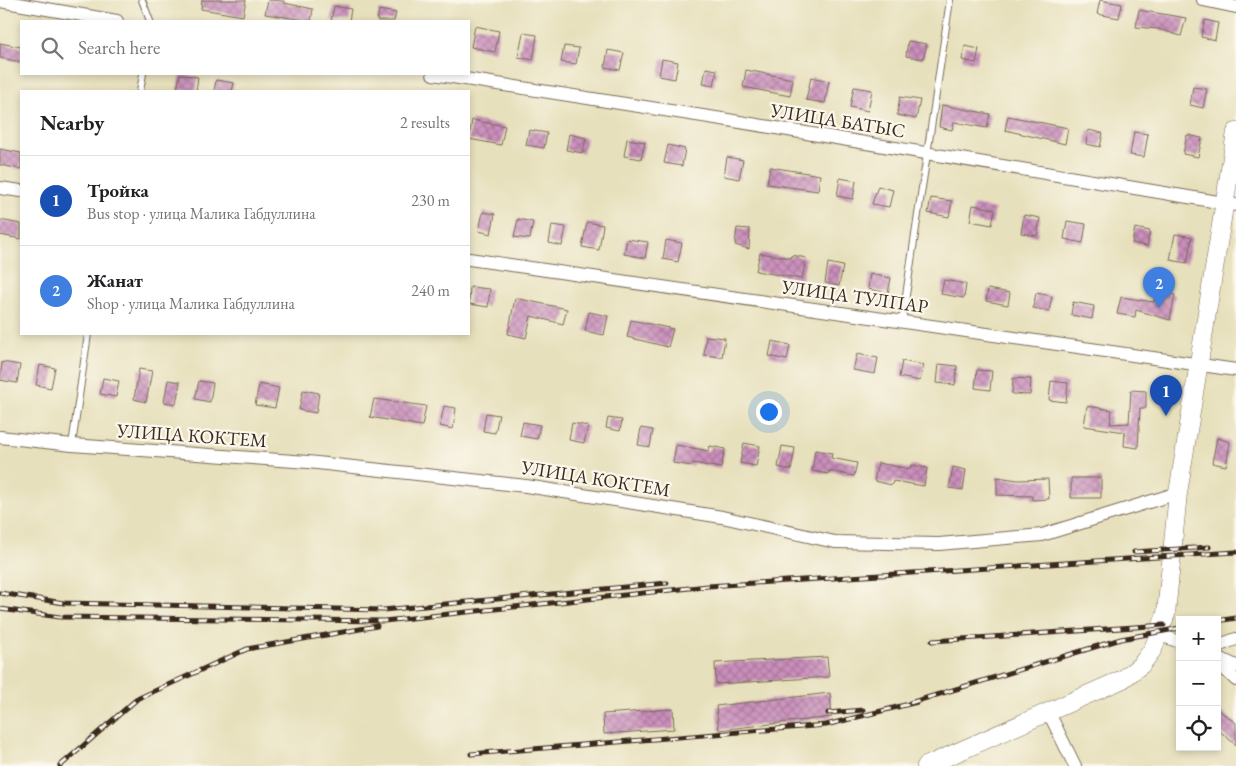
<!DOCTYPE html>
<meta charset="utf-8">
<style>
body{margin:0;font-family:"EB Garamond",serif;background:#f6f6f6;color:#202124}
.controls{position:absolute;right:15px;bottom:15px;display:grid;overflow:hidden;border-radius:0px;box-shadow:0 2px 8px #0003}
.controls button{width:45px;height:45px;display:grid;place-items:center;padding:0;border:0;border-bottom:1px solid #e0e0e0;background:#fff;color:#202124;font:25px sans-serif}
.you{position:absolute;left:768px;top:411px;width:18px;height:18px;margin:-12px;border:4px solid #fff;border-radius:50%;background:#1a73e8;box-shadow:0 0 0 8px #1a73e833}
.badge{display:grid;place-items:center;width:32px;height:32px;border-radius:50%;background:#ea580c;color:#fff;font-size:16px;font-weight:700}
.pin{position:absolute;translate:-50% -41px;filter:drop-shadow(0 1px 2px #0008)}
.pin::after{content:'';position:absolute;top:26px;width:18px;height:15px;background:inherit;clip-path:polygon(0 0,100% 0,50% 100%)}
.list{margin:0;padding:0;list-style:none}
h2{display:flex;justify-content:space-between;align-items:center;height:65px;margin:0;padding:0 20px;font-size:21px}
h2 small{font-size:16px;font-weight:400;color:#757577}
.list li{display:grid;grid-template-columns:32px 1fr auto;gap:15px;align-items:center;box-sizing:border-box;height:90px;padding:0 20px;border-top:1px solid #e0e0e0}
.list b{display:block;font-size:19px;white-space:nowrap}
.list p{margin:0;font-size:16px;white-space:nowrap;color:#757577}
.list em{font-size:16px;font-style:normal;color:#757577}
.icon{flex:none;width:28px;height:28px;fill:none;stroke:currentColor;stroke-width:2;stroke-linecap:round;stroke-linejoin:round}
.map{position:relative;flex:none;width:1236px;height:766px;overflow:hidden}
.search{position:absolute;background:#fff;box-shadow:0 2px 8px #0003;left:20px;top:20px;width:450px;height:55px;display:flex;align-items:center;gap:12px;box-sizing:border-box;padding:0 18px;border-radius:0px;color:#757577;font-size:19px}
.panel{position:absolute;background:#fff;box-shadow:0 2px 8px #0003;left:20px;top:90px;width:450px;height:245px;border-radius:0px}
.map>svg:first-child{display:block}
</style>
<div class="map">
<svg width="1236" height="766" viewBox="0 0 1236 766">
<defs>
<pattern id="building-cross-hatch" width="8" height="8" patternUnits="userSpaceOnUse" patternTransform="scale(1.25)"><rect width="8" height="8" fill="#ca8fbc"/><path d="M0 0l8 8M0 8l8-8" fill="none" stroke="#a57598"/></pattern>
</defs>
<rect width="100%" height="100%" fill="#fbf7ec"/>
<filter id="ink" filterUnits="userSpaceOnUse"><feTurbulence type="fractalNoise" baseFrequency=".02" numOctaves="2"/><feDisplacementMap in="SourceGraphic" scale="10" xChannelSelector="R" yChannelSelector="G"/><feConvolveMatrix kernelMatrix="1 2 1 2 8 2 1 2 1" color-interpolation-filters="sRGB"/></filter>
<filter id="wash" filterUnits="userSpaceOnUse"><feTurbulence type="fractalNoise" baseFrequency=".0096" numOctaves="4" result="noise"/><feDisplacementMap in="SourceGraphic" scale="20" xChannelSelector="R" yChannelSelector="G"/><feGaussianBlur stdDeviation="1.12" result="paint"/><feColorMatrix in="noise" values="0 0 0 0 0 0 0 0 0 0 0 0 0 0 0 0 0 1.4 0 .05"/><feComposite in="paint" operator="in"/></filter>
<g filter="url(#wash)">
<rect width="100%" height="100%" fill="#e7e0bc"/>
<g id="blocks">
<path fill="url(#building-cross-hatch)" d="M202 0H246L243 16 201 9Z
M268 0 284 1V3L313 9 311 21 265 14Z
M1100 0 1122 4 1119 18 1097 14Z
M334 6 351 9 349 21H331Z
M379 10 396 13 394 21H377Z
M1139 10 1186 18 1181 36 1158 29 1136 27Z
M1205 20 1218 23 1215 40 1201 37Z
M475 26 499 31 495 52 471 47Z
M523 33 537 35 533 60 518 57Z
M908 41 927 44 923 59 906 56Z
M0 43 21 47V62L0 58Z
M564 46 579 48 576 64 561 62Z
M965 46 979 49 976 63 962 60Z
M608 50 624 53 620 70 605 67Z
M662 59 678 62 675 79 659 76Z
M706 68 717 70 714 86 703 84Z
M746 70 793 79 790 96 743 87Z
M180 74 198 77 196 91 177 90Z
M811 77 829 81 825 103 806 100Z
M216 80 234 83 232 91H214Z
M854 87 872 90 868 111 850 107Z
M1193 87 1207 89 1203 108 1190 105Z
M900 97 920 100 916 119 897 115Z
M942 105 990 114 987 128 954 122 952 130 939 127Z
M1008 116 1068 128 1065 144 1005 130Z
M472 120 505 126 501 145 469 139Z
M529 130 547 133 544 148 526 145Z
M1088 130 1103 133 1100 147 1086 144Z
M1134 132 1148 134 1144 157 1130 155Z
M569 134 586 138 583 153 566 150Z
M1187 135 1202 138 1198 157 1183 154Z
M627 139 645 142 641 159 624 156Z
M668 145 685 149 682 166 664 163Z
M0 149 21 153V169L0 165Z
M727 157 743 160 739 179 724 176Z
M770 167 820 175 818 191 767 184Z
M840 178 856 181 853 199 837 196Z
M878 186 893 190 889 207 872 204Z
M931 198 952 201 949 217 928 213Z
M973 205 995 209 992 225 970 221Z
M483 212 495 214 491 234 479 231Z
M1024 215 1040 218 1037 236 1021 233Z
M518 219 533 222 530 239 514 237Z
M0 220 21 224V239L0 235Z
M1067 221 1086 224 1083 243 1064 239Z
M587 222 603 225 599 250 582 247Z
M552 225 566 227 562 246 549 243Z
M737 228 750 229 749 249 735 245Z
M1135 228 1150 231 1147 246 1132 243Z
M1175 234 1192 237 1187 263 1170 260Z
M627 239 648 242 645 258 624 254Z
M666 240 682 243 678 262 663 259Z
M760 253 791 258 792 255 806 258 802 279 756 271Z
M828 263 843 266 839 286 825 283Z
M870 274 891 278 888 293 868 289Z
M944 280 966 284 964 298 941 294Z
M470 287 490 289 488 307 469 304Z
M1156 288 1175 295 1170 320 1136 310 1135 317 1117 314 1121 297 1154 302Z
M988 289 1010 293 1008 305 986 301Z
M1036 293 1052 296 1049 311 1033 308Z
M515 298 567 309 563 324 531 316 526 338 508 334Z
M1073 302 1094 306 1092 319 1071 315Z
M589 312 608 316 604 335 585 331Z
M631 320 673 329 668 347 627 337Z
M706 336 725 338 722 357 704 355Z
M772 341 790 345 787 360 769 356Z
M857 354 878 358 875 374 853 370Z
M902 361 924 365 920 381 899 377Z
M2 362 20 365 17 383 0 380Z
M939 364 957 366 955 385 937 383Z
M40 365 55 368 51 388 36 385Z
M139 369 152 371 146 402 134 399Z
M977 370 992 371 990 390 975 388Z
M103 378 119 381 116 397 100 394Z
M1013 378 1031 379 1030 395 1012 394Z
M168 380 180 382 176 404 164 402Z
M199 381 213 383 210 402 195 399Z
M1051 381 1068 383 1066 402 1049 400Z
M259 384 279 388 275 408 255 405Z
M303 390 319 393 316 413 299 410Z
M1131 390 1146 391V408H1140L1138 448 1124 446 1125 432 1084 426 1087 406 1112 410 1110 424 1129 423Z
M374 399 426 406 422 426 370 417Z
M444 406 456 408 453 429 440 426Z
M486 413 499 415 495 433 483 431Z
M608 418 622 420 620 431 606 428Z
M523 422 540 425 537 439 520 436Z
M572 423 588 426 584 443 569 440Z
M641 428 653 430 650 447 638 445Z
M1217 438 1230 442 1226 466 1212 463Z
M744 443 760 446 756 466 740 463Z
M676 445 709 451 710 446 725 449 721 468 693 463 692 466 673 463Z
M782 446 795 448 791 470 778 467Z
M815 450 832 453 831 458 857 463 854 476 829 471 828 474 812 471Z
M878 463 910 469 911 465 927 468 924 486 893 481 892 485 874 481Z
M953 467 966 470 963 490 949 488Z
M997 477 1018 480 1048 479 1049 499 1032 500V496L997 495Z
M1071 478H1101V498H1071Z
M827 657 829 677 716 684 715 663Z
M830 693 832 717 719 730 716 706Z
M673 709 674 729 604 734 603 714Z
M1217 709 1236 723V745L1217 729Z"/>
</g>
</g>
<g filter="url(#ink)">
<use href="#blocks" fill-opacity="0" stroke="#776a55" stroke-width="1"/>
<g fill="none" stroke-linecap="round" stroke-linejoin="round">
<g stroke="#776a55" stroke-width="8">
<path id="service" d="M142 0 150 21
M140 91 143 74
M902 322 950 0
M72 445 88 334"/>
</g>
<g stroke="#776a55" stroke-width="14">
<path id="minor" d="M1203 0 1236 7
M0 1 117 21
M433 74 722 119 1236 205
M0 188 21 191
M469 259 1236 370
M0 437 72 445 308 462 526 486 722 517 835 542 939 544 1042 535 1178 493
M1160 635 1180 642
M1217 646 1236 639
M1217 657 1236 666
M1217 662 1236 680
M1049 713 1075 766"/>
</g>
<g stroke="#776a55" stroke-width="19">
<path id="secondary" d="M926 766 1123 679 1141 665 1153 649 1166 614 1178 493 1236 132"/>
</g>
<use href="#service" stroke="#fff" stroke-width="6"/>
<use href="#minor" stroke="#fff" stroke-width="12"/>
<use href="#secondary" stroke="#fff" stroke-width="18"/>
<g stroke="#3b2a1e" stroke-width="5">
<path id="rail" d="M1134 552 1209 547
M0 593 64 603 383 610 667 583
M0 609 60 617 384 621 708 586 1236 552
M1217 621 1236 618
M932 641 1164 625
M910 703 1121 639 1180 628
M828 713 863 710
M471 754 826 725 917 702
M60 766 137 699 247 649 377 626"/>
</g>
<use href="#rail" stroke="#fbf7ec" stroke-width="3" stroke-dasharray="9" stroke-linecap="butt"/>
</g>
</g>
<g text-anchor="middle" stroke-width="4.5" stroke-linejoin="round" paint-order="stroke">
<g font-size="19" fill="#3b2a1e" stroke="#fbf7ec">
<text transform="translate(838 120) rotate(9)" y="7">УЛИЦА БАТЫС</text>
<text transform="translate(855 296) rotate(8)" y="7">УЛИЦА ТУЛПАР</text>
<text transform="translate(192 435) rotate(4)" y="7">УЛИЦА КОКТЕМ</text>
<text transform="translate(596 478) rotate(9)" y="7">УЛИЦА КОКТЕМ</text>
</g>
</g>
</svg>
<div class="controls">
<button>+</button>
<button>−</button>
<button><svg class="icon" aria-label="locate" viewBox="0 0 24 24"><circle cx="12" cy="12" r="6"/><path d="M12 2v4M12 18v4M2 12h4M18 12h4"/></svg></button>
</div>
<div class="you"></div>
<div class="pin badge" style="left:1166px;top:416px;background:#1a4fb4">1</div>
<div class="pin badge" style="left:1159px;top:308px;background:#3f7fe0">2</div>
<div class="search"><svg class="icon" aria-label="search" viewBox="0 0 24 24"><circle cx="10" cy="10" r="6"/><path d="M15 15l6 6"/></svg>Search here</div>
<section class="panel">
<h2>Nearby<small>2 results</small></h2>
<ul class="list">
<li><span class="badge" style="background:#1a4fb4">1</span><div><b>Тройка</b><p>Bus stop · улица Малика Габдуллина</p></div><em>230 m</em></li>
<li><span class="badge" style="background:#3f7fe0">2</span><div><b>Жанат</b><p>Shop · улица Малика Габдуллина</p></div><em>240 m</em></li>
</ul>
</section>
</div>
